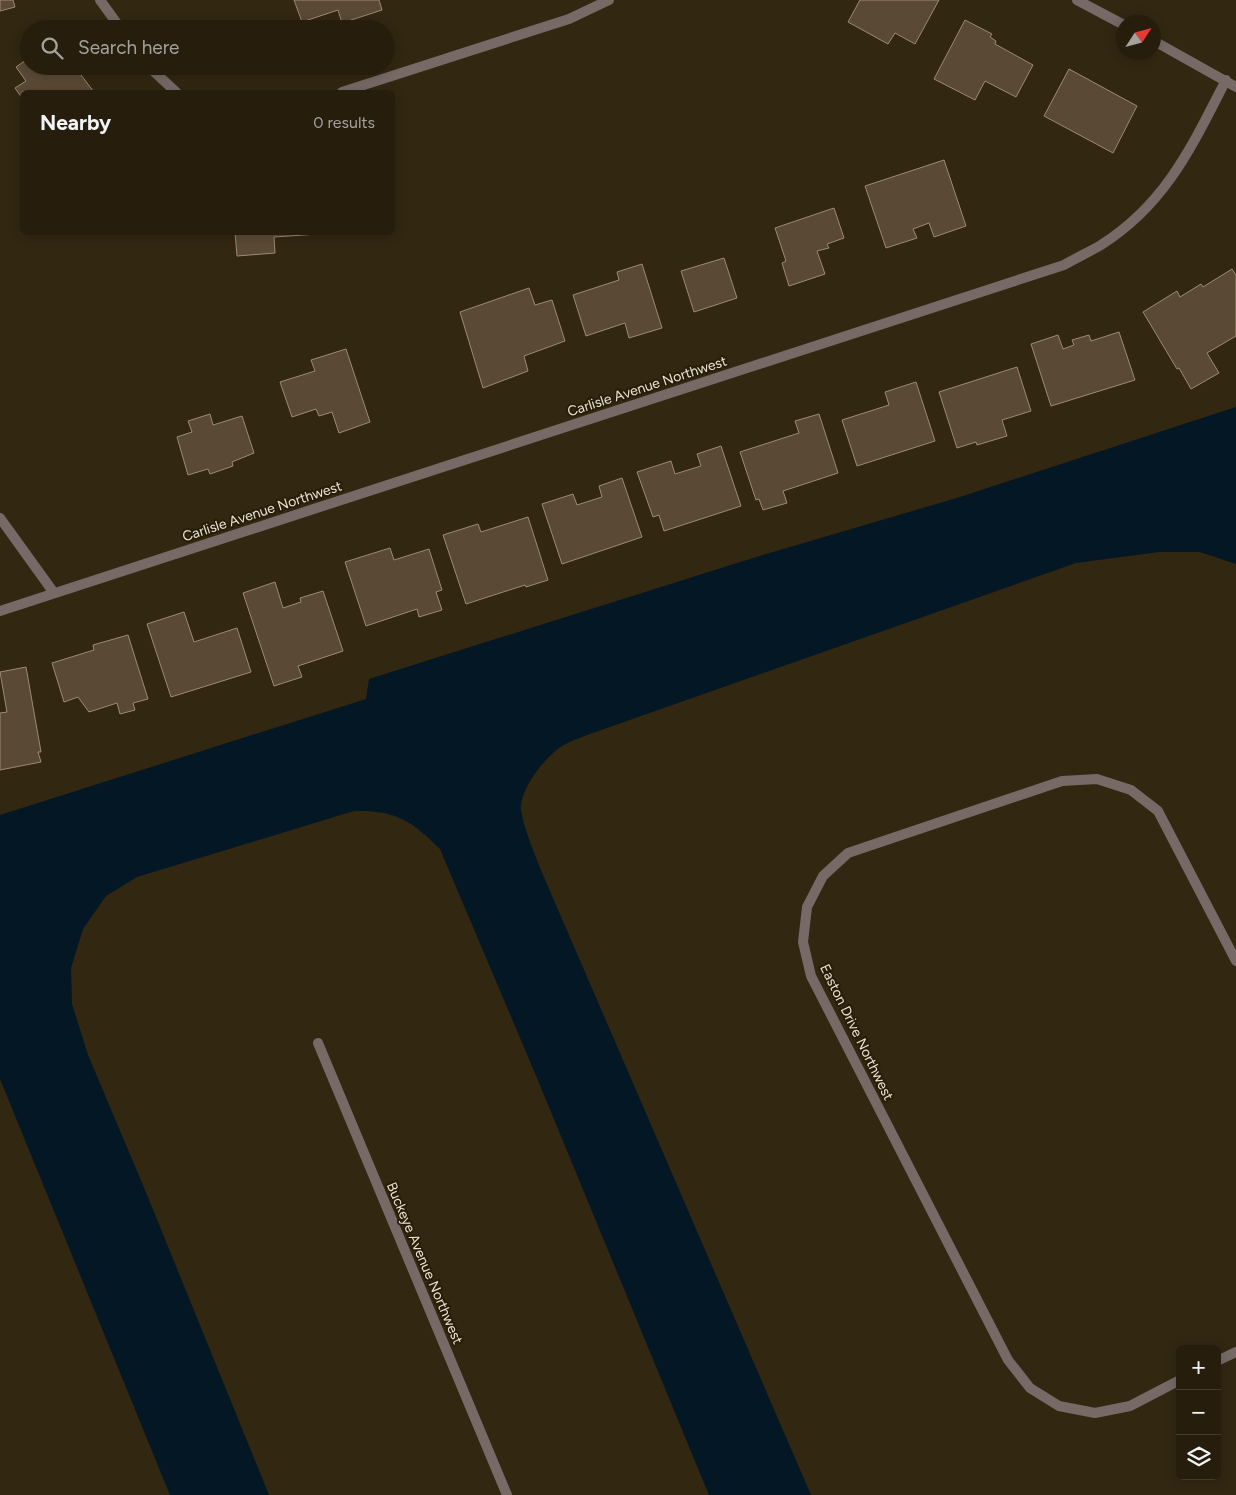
<!DOCTYPE html>
<meta charset="utf-8">
<style>
body{margin:0;font-family:Figtree,sans-serif;background:#322a1b;color:#f1f3f6}
.controls{position:absolute;right:15px;bottom:15px;display:grid;overflow:hidden;border-radius:8px;box-shadow:0 2px 12px #0003}
.controls button{width:45px;height:45px;display:grid;place-items:center;padding:0;border:0;border-bottom:1px solid #423b2e;background:#261d0d;color:#f1f3f6;font:25px sans-serif}
.compass{position:absolute;left:1116px;top:15px;width:45px;height:45px;border-radius:50%;background:#261d0d;box-shadow:0 2px 12px #0003;rotate:54deg}
.list{margin:0;padding:0;list-style:none}
h2{display:flex;justify-content:space-between;align-items:center;height:65px;margin:0;padding:0 20px;font-size:21px}
h2 small{font-size:16px;font-weight:400;color:#a4a29d}
.icon{flex:none;width:28px;height:28px;fill:none;stroke:currentColor;stroke-width:2;stroke-linecap:round;stroke-linejoin:round}
.map{position:relative;flex:none;width:1236px;height:1495px;overflow:hidden}
.search{position:absolute;background:#261d0d;box-shadow:0 2px 12px #0003;left:20px;top:20px;width:375px;height:55px;display:flex;align-items:center;gap:12px;box-sizing:border-box;padding:0 18px;border-radius:28px;color:#a4a29d;font-size:19px}
.panel{position:absolute;background:#261d0d;box-shadow:0 2px 12px #0003;left:20px;top:90px;width:375px;height:145px;border-radius:8px}
.map>svg:first-child{display:block}
</style>
<div class="map">
<svg width="1236" height="1495" viewBox="0 0 1236 1495">
<rect width="100%" height="100%" fill="#322711"/>
<path fill="#031724" d="M1236 407V564L1200 552H1159L1076 563 587 735C578 739 567 742 559 748 544 759 524 785 521 804 518 822 551 892 559 912L811 1495H709L537 1078 440 849C411 820 395 810 354 811L137 877 106 896 83 929 71 968 72 1004 88 1055 145 1190 269 1495H170L0 1079V815L366 699 369 679 753 558 960 497Z"/>
<path fill="#5a4a35" stroke="#9d8a74" d="M0 0H13L15 7 0 11Z
M294 0H379L382 10 342 23 338 10 302 22Z
M860 0H939L915 44 895 33 888 44 848 22Z
M965 20 992 34 990 37 996 41 995 44 1033 65 1016 97 985 81 975 100 934 79Z
M29 58V66H77L82 73 81 75 94 92H22V98L15 88 26 81 16 67Z
M1069 69 1137 106 1113 153 1044 116Z
M944 160 966 226 934 237 929 223 913 229 917 238 886 248 865 186Z
M834 208 844 238 827 244 829 248 817 251 825 274 789 286 782 263 786 261 775 228Z
M235 232H319V234L274 237 275 253 237 256Z
M724 258 737 298 694 312 681 271Z
M642 264 662 328 629 338 625 323 586 336 573 295 619 280 617 272Z
M1232 269 1236 275V336L1207 353 1219 373 1191 389 1179 368 1177 369 1143 312 1177 291 1180 297 1201 284 1203 287Z
M529 288 535 305 552 300 565 341 524 356 528 371 483 388 460 312Z
M1119 332 1135 380 1051 406 1031 344 1058 335 1063 349 1074 345 1072 340 1089 335 1091 341Z
M346 349 370 422 339 433 332 412 319 416 316 409 292 417 280 382 315 371 311 360Z
M1017 367 1031 411 1002 420 1007 436 977 445 976 442 957 448 939 392Z
M916 382 935 441 857 466 842 420 889 405 885 392Z
M210 414 213 425 242 416 254 453 232 462 233 466 210 474 208 469 188 475 177 437 192 432 188 421Z
M819 414 838 473 783 491 787 503 763 510 759 499 756 500 740 452 799 433 795 421Z
M721 446 741 506 664 531 659 515 653 517 637 472 671 461 675 474 701 466 697 454Z
M622 478 642 537 562 564 542 504 573 494 577 505 602 497 599 486Z
M528 517 548 580 526 587 525 585 466 604 443 535 478 524 481 532Z
M390 548 394 560 429 549 442 590 436 592 442 610 419 617 417 609 366 626 345 562Z
M275 582 283 608 301 602 300 598 323 591 343 651 298 666 302 677 274 686 243 593Z
M184 612 194 642 237 628 251 672 171 697 147 624Z
M128 635 148 699 133 703 135 710 120 714 117 703 89 712 78 697 64 702 52 663 94 650 93 645Z
M26 667 41 752H38L41 762 0 770V713L7 712 0 672Z"/>
<g fill="none" stroke-linecap="round" stroke-linejoin="round">
<path stroke="#776a66" stroke-width="10" d="M100 0 121 29
M1077 0 1124 25
M1154 41 1236 87
M148 66 176 92
M342 92 569 19 609 0
M0 518 54 593
M0 611 1064 265C1076 258 1089 252 1101 245 1166 204 1192 146 1226 80
M318 1043 507 1495
M1217 1361 1236 1352
M1180 1380 1130 1406 1095 1413 1059 1406 1030 1388 1008 1360 811 976 803 942 807 907 823 876 848 853 1062 781 1097 779 1131 790 1158 811 1236 961"/>
</g>
<g text-anchor="middle" stroke-width="4" stroke-linejoin="round" paint-order="stroke">
<g font-size="14" fill="#ebe3d6" stroke="#281d07">
<text transform="translate(647 386) rotate(-18)" y="5">Carlisle Avenue Northwest</text>
<text transform="translate(262 511) rotate(-18)" y="5">Carlisle Avenue Northwest</text>
<text transform="translate(857 1032) rotate(64)" y="5">Easton Drive Northwest</text>
<text transform="translate(425 1263) rotate(67)" y="5">Buckeye Avenue Northwest</text>
</g>
</g>
</svg>
<div class="controls">
<button>+</button>
<button>−</button>
<button><svg class="icon" aria-label="layers" viewBox="0 0 24 24"><path d="M12 4l9 5-9 5-9-5zM3 14l9 5 9-5"/></svg></button>
</div>
<svg class="compass" viewBox="-18 -18 36 36"><path d="M0-13l5 13h-10z" fill="#e53935"/><path d="M0 13l5-13h-10z" fill="#a4a29d"/></svg>
<div class="search"><svg class="icon" aria-label="search" viewBox="0 0 24 24"><circle cx="10" cy="10" r="6"/><path d="M15 15l6 6"/></svg>Search here</div>
<section class="panel">
<h2>Nearby<small>0 results</small></h2>
<ul class="list">
</ul>
</section>
</div>
